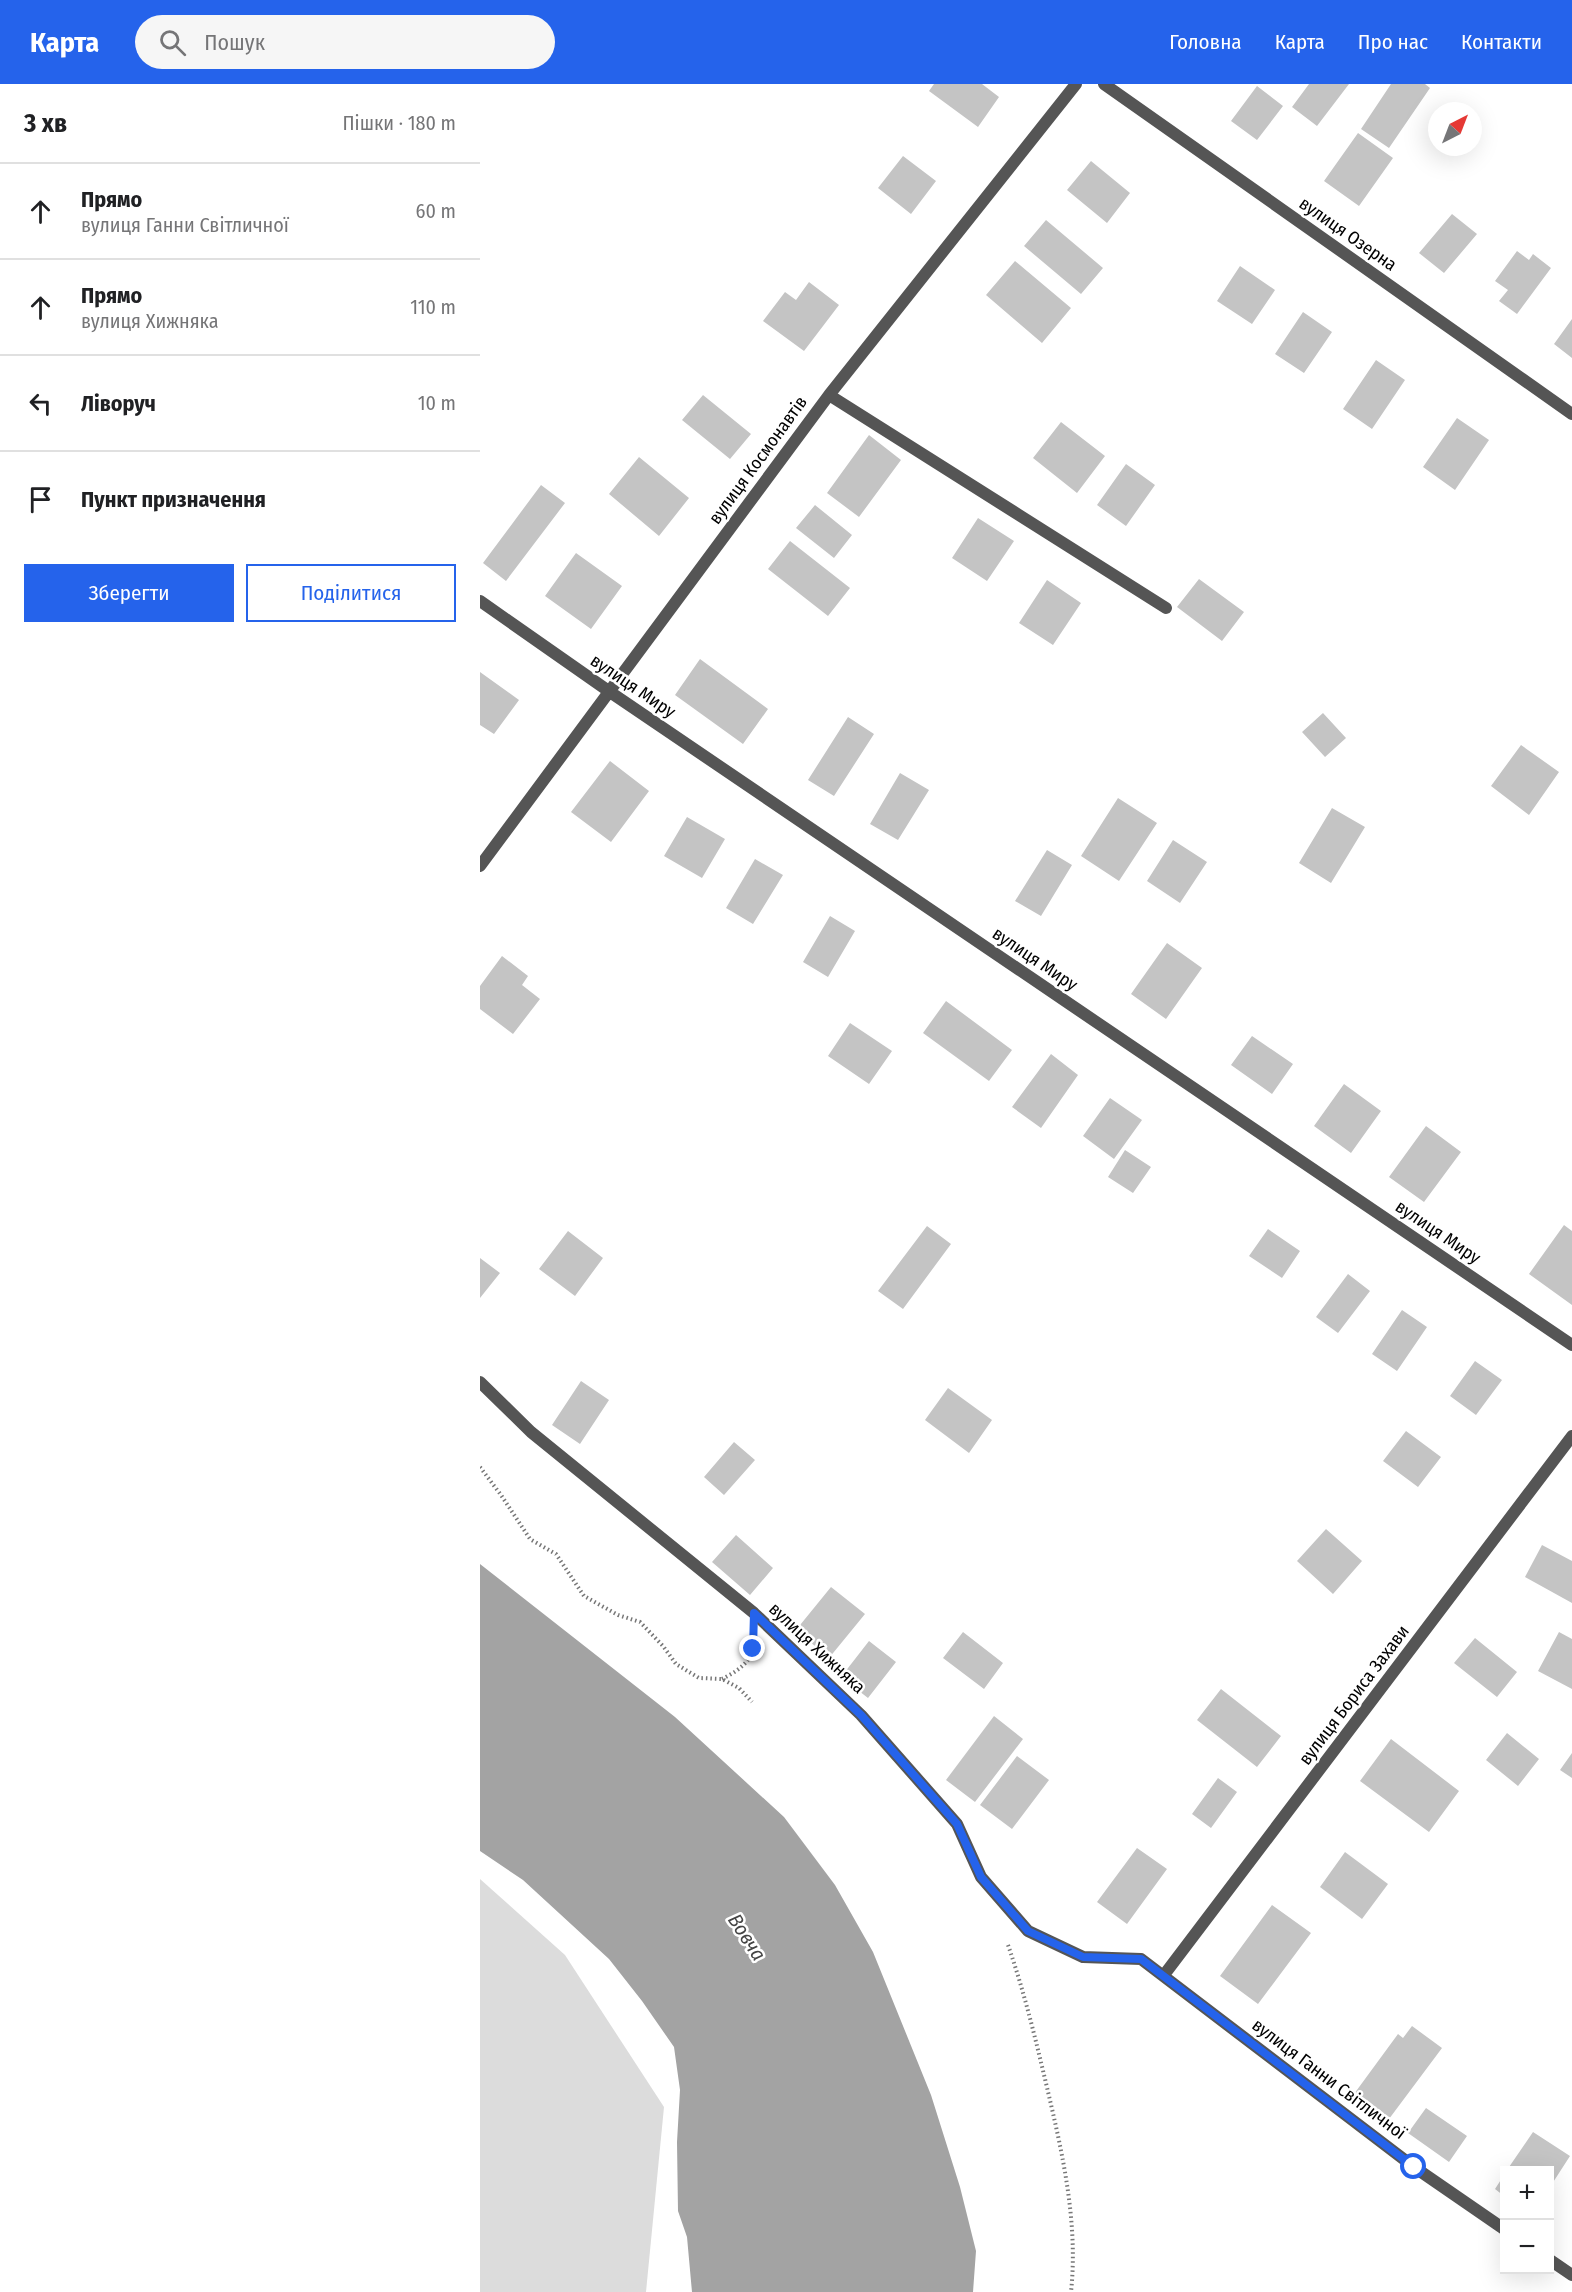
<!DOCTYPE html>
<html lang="uk">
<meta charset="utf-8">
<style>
body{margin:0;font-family:"Fira Sans Condensed",sans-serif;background:#f6f6f6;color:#202124}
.controls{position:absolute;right:18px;bottom:18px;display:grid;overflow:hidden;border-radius:0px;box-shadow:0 6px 24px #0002}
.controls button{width:54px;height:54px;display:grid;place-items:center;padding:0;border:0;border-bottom:2px solid #e0e0e0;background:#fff;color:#202124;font:30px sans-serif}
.compass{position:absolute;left:948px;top:18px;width:54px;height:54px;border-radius:50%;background:#fff;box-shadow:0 6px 24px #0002;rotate:42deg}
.stop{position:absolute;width:18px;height:18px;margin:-14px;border:4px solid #2563eb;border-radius:50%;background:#fff}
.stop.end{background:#2563eb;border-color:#fff;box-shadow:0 2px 6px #0008}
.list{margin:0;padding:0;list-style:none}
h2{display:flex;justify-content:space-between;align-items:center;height:78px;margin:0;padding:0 24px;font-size:26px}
h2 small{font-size:20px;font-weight:400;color:#757577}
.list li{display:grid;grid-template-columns:39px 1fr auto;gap:18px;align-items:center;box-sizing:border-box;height:96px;padding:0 24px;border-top:2px solid #e0e0e0}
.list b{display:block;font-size:22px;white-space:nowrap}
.list p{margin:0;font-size:20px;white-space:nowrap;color:#757577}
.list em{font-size:20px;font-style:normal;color:#757577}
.actions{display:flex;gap:12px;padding:18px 24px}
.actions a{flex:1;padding:14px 0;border:2px solid #2563eb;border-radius:0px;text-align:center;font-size:21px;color:#2563eb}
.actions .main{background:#2563eb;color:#fff}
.icon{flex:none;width:33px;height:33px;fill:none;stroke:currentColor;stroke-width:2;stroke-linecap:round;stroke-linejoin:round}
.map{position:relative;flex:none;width:1092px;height:2208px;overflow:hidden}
header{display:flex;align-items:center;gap:36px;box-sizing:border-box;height:84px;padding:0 30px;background:#2563eb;color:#fff}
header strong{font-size:28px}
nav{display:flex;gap:33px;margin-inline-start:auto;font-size:21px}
.search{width:420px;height:54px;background:#f6f6f6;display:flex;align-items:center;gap:15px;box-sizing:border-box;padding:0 21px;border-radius:33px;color:#757577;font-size:22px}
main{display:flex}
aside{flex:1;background:#fff}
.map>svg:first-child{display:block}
</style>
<header>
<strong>Карта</strong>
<div class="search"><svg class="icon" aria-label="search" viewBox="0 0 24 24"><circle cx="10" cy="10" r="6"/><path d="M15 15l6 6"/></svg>Пошук</div>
<nav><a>Головна</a><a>Карта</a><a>Про нас</a><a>Контакти</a></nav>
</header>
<main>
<aside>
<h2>3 хв<small>Пішки · 180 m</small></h2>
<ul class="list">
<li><svg class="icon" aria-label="ahead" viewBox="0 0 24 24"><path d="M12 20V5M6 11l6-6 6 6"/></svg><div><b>Прямо</b><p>вулиця Ганни Світличної</p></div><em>60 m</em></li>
<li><svg class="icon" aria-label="ahead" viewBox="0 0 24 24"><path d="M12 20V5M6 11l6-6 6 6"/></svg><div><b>Прямо</b><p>вулиця Хижняка</p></div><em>110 m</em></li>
<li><svg class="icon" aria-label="left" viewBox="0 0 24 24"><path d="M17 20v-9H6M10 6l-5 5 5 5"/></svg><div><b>Ліворуч</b></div><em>10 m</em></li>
<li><svg class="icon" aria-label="arrive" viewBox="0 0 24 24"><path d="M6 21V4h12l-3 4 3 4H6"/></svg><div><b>Пункт призначення</b></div></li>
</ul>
<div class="actions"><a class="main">Зберегти</a><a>Поділитися</a></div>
</aside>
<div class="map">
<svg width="1092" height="2208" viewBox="0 0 1092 2208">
<rect width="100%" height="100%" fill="#fff"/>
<path fill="#dcdcdc" d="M0 1795 85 1871 184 2023 166 2208H0Z"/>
<path fill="#a3a3a3" d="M0 1480 195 1633 304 1733 355 1801 393 1868 451 2011 480 2103 496 2167 493 2208H212L207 2153 198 2127 197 2058 200 2006 194 1963 162 1917 129 1875 43 1796 0 1767Z"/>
<path fill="#c4c4c4" d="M454 0H502L519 13 498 43 449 7Z
M829 0H869L837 42 812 23Z
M911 0H945L950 4 909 64 881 45Z
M777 2 803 22 777 56 751 37Z
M878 49 913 74 879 122 844 97Z
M423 72 456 97 431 130 398 104Z
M611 77 650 109 627 139 587 106Z
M972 130 997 150 964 189 939 169Z
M566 136 623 184 601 210 544 162Z
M1037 167 1049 176 1053 170 1071 184 1037 230 1019 217 1028 206 1015 197Z
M535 177 591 224 562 259 506 211Z
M760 182 795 206 772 240 737 217Z
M329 198 359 221 324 267 283 237 305 208 316 216Z
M823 228 852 248 824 289 795 270Z
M1092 235V274L1074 260Z
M896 276 925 296 892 345 863 325Z
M223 311 271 350 250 375 202 336Z
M977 334 1009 356 975 406 943 383Z
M581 338 625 372 597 409 553 374Z
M389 351 421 376 379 433 347 409Z
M159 373 209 414 179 452 129 410Z
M646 380 675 401 646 442 617 421Z
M61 401 85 419 26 497 3 479Z
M335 421 372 451 354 474 316 444Z
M498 434 534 457 507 497 472 474Z
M310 457 370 504 348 532 288 485Z
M96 469 142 502 111 545 65 512Z
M719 495 764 528 742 557 697 523Z
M567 496 601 519 573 561 539 539Z
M220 575 288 625 263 660 195 611Z
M0 588 39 616 14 650 0 641Z
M843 629 866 654 845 673 822 648Z
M368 633 394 650 354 712 328 696Z
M1041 661 1079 688 1049 731 1011 702Z
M130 677 169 707 131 758 91 728Z
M420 689 449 706 418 756 390 740Z
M638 714 677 739 639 797 601 772Z
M852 724 885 743 851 799 819 779Z
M207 733 245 755 222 794 184 772Z
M693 756 727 778 700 819 667 797Z
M567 766 592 781 561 832 535 817Z
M275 775 303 791 273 840 246 824Z
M350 832 375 847 348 893 323 878Z
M687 859 722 884 686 935 651 910Z
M22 872 48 892 42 901 60 915 33 950 0 925V902Z
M466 917 532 966 509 997 443 949Z
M370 939 412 967 389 1000 348 972Z
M772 952 813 980 792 1010 751 981Z
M571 970 598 991 561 1044 532 1023Z
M864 1000 901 1027 871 1069 834 1042Z
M630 1014 662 1036 634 1075 603 1052Z
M946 1042 981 1068 944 1118 909 1093Z
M645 1066 671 1083 653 1109 628 1093Z
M1084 1141 1092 1147V1221L1049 1190Z
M447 1142 471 1160 423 1225 398 1207Z
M788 1145 820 1167 802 1194 769 1172Z
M88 1147 123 1174 95 1212 59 1185Z
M0 1174 20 1189 0 1214Z
M868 1190 890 1207 858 1249 836 1233Z
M922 1226 947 1243 917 1287 892 1270Z
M995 1277 1022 1296 996 1331 970 1312Z
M101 1297 129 1316 100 1360 72 1341Z
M468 1304 512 1336 489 1369 445 1336Z
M926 1347 961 1373 938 1403 903 1377Z
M254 1358 275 1376 244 1411 224 1393Z
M846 1445 882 1477 853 1510 817 1477Z
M256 1451 293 1484 270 1511 232 1478Z
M1062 1461 1092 1477V1519L1045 1493Z
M351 1503 385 1530 349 1574 316 1546Z
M483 1548 523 1579 504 1605 463 1574Z
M1079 1548 1092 1555V1605L1058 1587Z
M995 1554 1037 1588 1017 1613 974 1579Z
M389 1557 416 1578 388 1614 361 1593Z
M741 1605 801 1652 777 1683 717 1636Z
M514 1632 543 1655 495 1718 466 1696Z
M1027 1649 1059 1675 1038 1702 1006 1676Z
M911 1655 979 1707 949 1748 880 1697Z
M1092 1669V1694L1080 1686Z
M537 1672 569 1696 532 1745 500 1721Z
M738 1694 757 1708 731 1744 712 1730Z
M657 1764 687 1785 647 1840 617 1818Z
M865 1768 908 1800 882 1835 840 1803Z
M792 1821 831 1849 778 1920 740 1892Z
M932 1942 962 1964 909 2035 874 2010 918 1950 923 1954Z
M946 2024 987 2052 969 2078 928 2049Z
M1053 2048 1090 2072 1070 2103V2086H1027Z
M1024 2091V2112L1015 2105Z"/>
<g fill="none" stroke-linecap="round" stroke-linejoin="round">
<path stroke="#777" stroke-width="4" stroke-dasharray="1.5 3" stroke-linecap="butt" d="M0 1383 21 1411 50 1455 76 1470 104 1512 138 1531 160 1538 183 1562 196 1580 219 1594 242 1595 259 1604 272 1618
M242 1595C256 1588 274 1577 273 1560
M528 1861C545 1910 557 1961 569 2012 584 2076 598 2142 591 2208"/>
<path stroke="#555" stroke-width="12" d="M624 0 1092 330
M349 311 686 524
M0 517 130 608 1092 1261
M0 782 349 311 596 0
M0 1298 51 1348 274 1529 381 1631 477 1740 501 1793 548 1847 603 1873 661 1875 934 2083 1024 2145
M684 1891 1092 1352
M1070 2176 1092 2191"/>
</g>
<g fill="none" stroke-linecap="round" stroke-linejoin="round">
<path stroke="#2563eb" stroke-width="8" d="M273 1565 274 1529 381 1631 477 1740 501 1793 548 1847 603 1873 661 1875 934 2083"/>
</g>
<g text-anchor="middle" stroke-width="5" stroke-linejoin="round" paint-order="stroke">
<g font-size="18" fill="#000" stroke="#fff">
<text transform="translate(868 150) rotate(35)" y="6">вулиця Озерна</text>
<text transform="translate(278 376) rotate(-54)" y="6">вулиця Космонавтів</text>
<text transform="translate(153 602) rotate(34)" y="6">вулиця Миру</text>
<text transform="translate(555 875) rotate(34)" y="6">вулиця Миру</text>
<text transform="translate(958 1148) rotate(34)" y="6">вулиця Миру</text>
<text transform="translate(337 1564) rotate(43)" y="6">вулиця Хижняка</text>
<text transform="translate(874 1611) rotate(-53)" y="6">вулиця Бориса Захави</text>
<text transform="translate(849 1995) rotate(37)" y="6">вулиця Ганни Світличної</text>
</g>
<g font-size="20" font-style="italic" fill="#444" stroke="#fff">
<text transform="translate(267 1853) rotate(57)" y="7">Вовча</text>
</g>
</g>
</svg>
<div class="controls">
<button>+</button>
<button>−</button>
</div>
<svg class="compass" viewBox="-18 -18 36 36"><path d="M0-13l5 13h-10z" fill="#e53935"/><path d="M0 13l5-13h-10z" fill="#757577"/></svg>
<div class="stop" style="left:934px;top:2083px"></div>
<div class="stop end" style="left:273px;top:1565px"></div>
</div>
</main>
